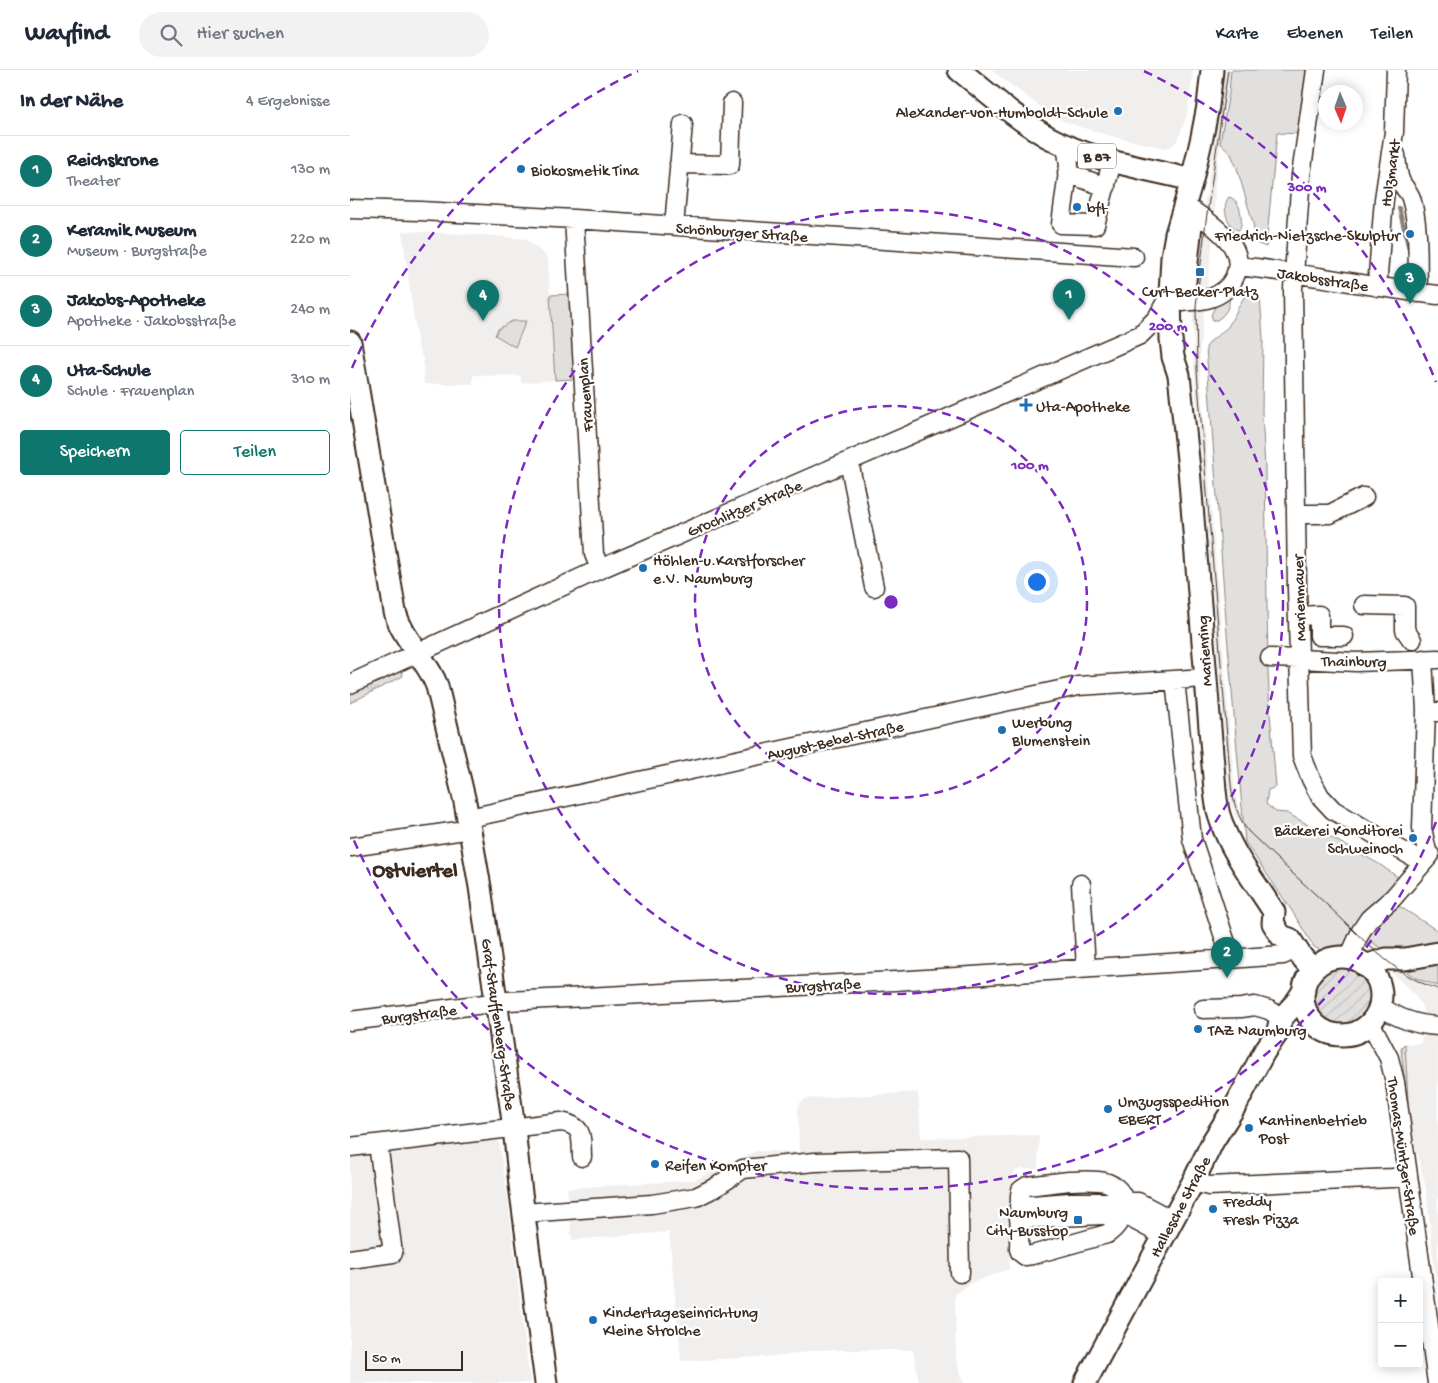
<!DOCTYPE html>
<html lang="de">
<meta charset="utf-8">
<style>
body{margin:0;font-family:"Gochi Hand",sans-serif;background:#f2f2f3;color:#1f2937}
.controls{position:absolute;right:15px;bottom:15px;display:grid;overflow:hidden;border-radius:5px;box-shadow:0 2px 12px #0003}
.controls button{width:45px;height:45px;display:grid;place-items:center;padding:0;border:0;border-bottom:1px solid #e0e1e3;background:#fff;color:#1f2937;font:25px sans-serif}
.compass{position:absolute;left:968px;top:15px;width:45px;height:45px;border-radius:50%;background:#fff;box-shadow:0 2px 12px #0003;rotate:178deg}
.scale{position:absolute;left:15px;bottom:12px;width:98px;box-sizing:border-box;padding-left:5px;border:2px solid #3b2a1e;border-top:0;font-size:14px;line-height:18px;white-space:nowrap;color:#3b2a1e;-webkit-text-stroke:4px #fff;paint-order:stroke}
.you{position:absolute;left:686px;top:511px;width:18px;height:18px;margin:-12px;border:4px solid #fff;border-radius:50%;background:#1a73e8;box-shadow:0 0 0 8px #1a73e833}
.badge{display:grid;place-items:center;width:32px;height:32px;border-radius:50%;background:#0f766e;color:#fff;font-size:16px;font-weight:700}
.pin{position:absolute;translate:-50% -41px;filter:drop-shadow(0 1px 2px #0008)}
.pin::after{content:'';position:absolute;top:26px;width:18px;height:15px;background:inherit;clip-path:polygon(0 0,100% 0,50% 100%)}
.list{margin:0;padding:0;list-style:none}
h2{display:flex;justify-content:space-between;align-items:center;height:65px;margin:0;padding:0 20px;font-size:21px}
h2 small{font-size:16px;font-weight:400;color:#747a83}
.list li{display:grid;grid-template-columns:32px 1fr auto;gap:15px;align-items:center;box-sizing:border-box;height:70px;padding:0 20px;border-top:1px solid #e0e1e3}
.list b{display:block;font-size:19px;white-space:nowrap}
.list p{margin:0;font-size:16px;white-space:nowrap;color:#747a83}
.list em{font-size:16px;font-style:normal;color:#747a83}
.actions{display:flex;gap:10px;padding:15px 20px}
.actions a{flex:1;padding:11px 0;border:1px solid #0f766e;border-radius:5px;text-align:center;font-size:18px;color:#0f766e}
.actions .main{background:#0f766e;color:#fff}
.icon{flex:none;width:28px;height:28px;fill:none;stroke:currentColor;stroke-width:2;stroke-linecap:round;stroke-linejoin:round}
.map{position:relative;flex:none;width:1088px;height:1313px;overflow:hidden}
header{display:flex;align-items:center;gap:30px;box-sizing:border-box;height:70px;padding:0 25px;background:#fff;border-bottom:1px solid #e0e1e3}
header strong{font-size:24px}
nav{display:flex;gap:28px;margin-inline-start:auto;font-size:18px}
.search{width:350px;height:45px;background:#f2f2f3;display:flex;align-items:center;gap:12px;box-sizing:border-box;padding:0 18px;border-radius:28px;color:#747a83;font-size:19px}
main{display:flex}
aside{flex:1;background:#fff}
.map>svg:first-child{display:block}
</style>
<header>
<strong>Wayfind</strong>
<div class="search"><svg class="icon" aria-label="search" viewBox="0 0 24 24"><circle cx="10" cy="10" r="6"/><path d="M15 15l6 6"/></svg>Hier suchen</div>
<nav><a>Karte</a><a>Ebenen</a><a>Teilen</a></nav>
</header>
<main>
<aside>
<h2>In der Nähe<small>4 Ergebnisse</small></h2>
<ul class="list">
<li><span class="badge">1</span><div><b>Reichskrone</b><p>Theater</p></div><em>130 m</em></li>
<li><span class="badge">2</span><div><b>Keramik Museum</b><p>Museum · Burgstraße</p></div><em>220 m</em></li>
<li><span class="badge">3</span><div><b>Jakobs-Apotheke</b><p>Apotheke · Jakobsstraße</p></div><em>240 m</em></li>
<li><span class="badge">4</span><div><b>Uta-Schule</b><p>Schule · Frauenplan</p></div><em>310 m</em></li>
</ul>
<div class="actions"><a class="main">Speichern</a><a>Teilen</a></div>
</aside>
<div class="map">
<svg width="1088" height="1313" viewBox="0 0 1088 1313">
<defs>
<pattern id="grass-tufts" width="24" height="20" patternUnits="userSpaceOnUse" patternTransform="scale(1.25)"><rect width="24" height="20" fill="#e2e0de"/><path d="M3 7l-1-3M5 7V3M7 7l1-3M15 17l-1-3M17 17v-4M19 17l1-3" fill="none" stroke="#c3c0be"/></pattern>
<pattern id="garden-furrows" width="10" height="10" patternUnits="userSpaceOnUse" patternTransform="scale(1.25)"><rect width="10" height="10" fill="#e2e0de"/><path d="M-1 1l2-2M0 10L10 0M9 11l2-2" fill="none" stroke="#c3c0be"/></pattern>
</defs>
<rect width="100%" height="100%" fill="#fff"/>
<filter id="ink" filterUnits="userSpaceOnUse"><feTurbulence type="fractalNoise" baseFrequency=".02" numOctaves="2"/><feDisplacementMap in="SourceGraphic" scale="10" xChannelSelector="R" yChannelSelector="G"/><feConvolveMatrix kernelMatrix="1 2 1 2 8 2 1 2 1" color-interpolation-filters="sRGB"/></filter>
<g filter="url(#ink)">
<path fill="#f1efee" d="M641 0H843L837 45 827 71 822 76 815 78 768 68 727 56 713 51 692 38Z
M874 0H881L865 113 864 161 850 276V301L885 723 888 735 894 749 1013 865 1075 912 1088 916V1233L1076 1119 1059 1049 1055 974 1071 973 1075 950 1072 936 1064 924 897 764 885 745 879 727 844 301 843 246 853 146Z
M52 161 133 165 176 169 195 185 198 189 205 310 171 313V306L123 305V314H74L73 289 68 277Z
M568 1022 571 1068 689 1065 688 1099H671L665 1102 663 1106 659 1199 621 1213 605 1225 606 1288 614 1313H569L563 1280H465L432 1286 331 1291 319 1162 222 1170 217 1118 344 1110 406 1081 449 1082 448 1039 450 1033 455 1029Z
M148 1066 158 1130 180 1313H0V1084Z"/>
<path fill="url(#grass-tufts)" stroke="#8e857e" d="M51 601 53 606 0 633V622L21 612Z
M1055 974 1059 1049 1051 980 1052 976Z"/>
<path fill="#e2e0de" stroke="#8e857e" d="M881 0H963L955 64 927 63 916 177 908 174 905 168 903 153 887 98 880 82 870 73 879 23Z
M879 127C891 130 893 149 890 159L888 160C877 157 871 136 879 127Z
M221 224 226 309 205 310 200 225Z
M902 225 910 226 913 268 912 341 915 398 918 602 920 643 926 717 918 720 916 734 926 742 937 743 1029 794 1049 808 1035 827 1088 861V916L1066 908 1058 903 1037 883 1013 865 1003 866 994 874 984 880 972 881 964 877 942 841 895 772 877 564 856 277 862 270 878 257 894 227Z
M879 227C881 236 875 245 867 250H863L861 245 867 233Z
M162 251H176L165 277 145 265 148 259Z"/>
<path fill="url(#garden-furrows)" stroke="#8e857e" d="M961 926a31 31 0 1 1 62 0a31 31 0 1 1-62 0Z"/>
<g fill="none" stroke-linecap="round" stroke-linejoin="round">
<path stroke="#887e77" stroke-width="4" d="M1049 138 1060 184"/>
<g stroke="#3b2a1e" stroke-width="21">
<path id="minor" d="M966 0 951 105 943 219 947 518 952 686 961 709 970 726 983 740 1073 793
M716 75 719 95 711 154 745 155 762 92
M1046 85C1047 94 1047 104 1051 112 1054 118 1059 122 1061 128 1070 159 1067 192 1068 223
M329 94 380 95 382 33
M717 103 756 117
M0 139 70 141 224 149 784 187
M224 149 244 484 250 499
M324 156 333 54
M888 196C955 203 1021 217 1088 225
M1027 217 1034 129 1044 62 1046 0
M833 232C842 231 851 231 860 228 882 221 895 198 883 177 875 164 855 149 843 141
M501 401 524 517
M946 444H980L1014 427
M1014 535 1055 536V560L1062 570
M948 546 969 545V566H994
M920 588 950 589 1006 592 1088 589
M1073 589 1076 640 1088 642
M825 610 842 769 878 879 879 889
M0 614 250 499 790 265 807 248 820 224
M1076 640 1072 758 1078 786
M119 748 728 616 855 608
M1 777 121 759
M731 814 736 898
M999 888 1011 861 1019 849 1043 828 1080 785
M1029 935C1046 948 1067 955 1088 956
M853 939 891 938 905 936 919 940 932 948
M0 951 158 931 545 911 879 889 933 885 946 879
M1020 952 1039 988 1045 1012 1087 1313
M0 1077 211 1052C234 1056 231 1066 232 1087
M719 1111C730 1111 748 1109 758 1113 783 1123 776 1152 757 1164L682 1185 675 1186 670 1182 669 1179 670 1125 671 1120 677 1116Z
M843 1112 859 1116 1043 1108 1058 1106
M669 1136 720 1132H788L822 1150
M173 1143 302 1134 346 1127 366 1117 393 1099 465 1092 608 1088 610 1203
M669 1149 773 1144 814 1166
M0 1189 43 1183 28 1074"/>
</g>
<g stroke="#3b2a1e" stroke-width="25">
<path id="major" d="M609 0C638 23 666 49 698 67 743 91 794 98 842 110
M862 0 858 36 852 67 842 110 826 164 822 187 820 224 821 269 823 287 829 305 839 399 865 720C866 730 867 741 871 751 882 784 906 813 924 842L923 853 931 866 940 869 951 886 963 900
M834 220 842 146
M0 272 45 542C53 570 77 589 87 616L115 732 130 817 164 1058 170 1115 196 1313
M953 926a39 39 0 1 1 78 0a39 39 0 1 1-78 0Z
M1015 896 1036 889H1055L1088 883
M928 962C929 946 938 943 947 931 949 928 951 924 954 921
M735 1313 843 1112 863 1071 887 1033 914 982 928 962"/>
</g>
<use href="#minor" stroke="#fff" stroke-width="18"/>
<use href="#major" stroke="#fff" stroke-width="21"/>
<path stroke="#3b2a1e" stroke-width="1" d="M878 0 856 151 846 236 847 301 881 715C883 732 888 747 898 761 923 786 950 810 976 834 1010 865 1043 906 1088 919"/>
</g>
</g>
<g fill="none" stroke="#7b2cbf" stroke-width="2.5" stroke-dasharray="9 6">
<circle cx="541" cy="532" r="196"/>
<circle cx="541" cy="532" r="392"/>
<path d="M1086 752A588 588 0 0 1 2 766M2 298A588 588 0 0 1 288 1M794 1A588 588 0 0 1 1086 312"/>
</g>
<g fill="#1f6fb2" stroke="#fff" stroke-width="2">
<circle cx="768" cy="41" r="5"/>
<circle cx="171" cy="99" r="5"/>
<circle cx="727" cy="137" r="5"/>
<circle cx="1060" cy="164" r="5"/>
<rect x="845" y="197" width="10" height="10" rx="2.5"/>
<path d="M673.5 327.5h5v5h5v5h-5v5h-5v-5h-5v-5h5z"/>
<circle cx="293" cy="498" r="5"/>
<circle cx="652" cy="660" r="5"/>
<circle cx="1063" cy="768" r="5"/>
<circle cx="848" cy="959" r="5"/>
<circle cx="758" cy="1039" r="5"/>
<circle cx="899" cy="1058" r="5"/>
<circle cx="305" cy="1094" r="5"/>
<circle cx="863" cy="1139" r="5"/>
<rect x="723" y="1145" width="10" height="10" rx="2.5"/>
<circle cx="243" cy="1250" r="5"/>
</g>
<g text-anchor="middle" stroke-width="4.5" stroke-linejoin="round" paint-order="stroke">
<rect fill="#fff" stroke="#766a62" stroke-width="1" x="728" y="73.5" width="38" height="25" rx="4"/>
<g font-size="15" font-weight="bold" fill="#3b2a1e">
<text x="747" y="91">B 87</text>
</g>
<g font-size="16" fill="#3b2a1e" stroke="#fff" text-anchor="start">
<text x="758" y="47" text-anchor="end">Alexander-von-Humboldt-Schule</text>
<text x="181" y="105">Biokosmetik Tina</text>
<text x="737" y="143">bft</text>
<text x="1050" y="170" text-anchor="end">Friedrich-Nietzsche-Skulptur</text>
<text x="850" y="226" text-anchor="middle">Curt-Becker-Platz</text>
<text x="686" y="341">Uta-Apotheke</text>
<text x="303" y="495">Höhlen-u.Karstforscher<tspan x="303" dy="18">e.V. Naumburg</tspan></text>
<text x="662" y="657">Werbung<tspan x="662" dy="18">Blumenstein</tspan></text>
<text x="1053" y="765" text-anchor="end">Bäckerei Konditorei<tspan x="1053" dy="18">Schweinoch</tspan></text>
<text x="858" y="965">TAZ Naumburg</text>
<text x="768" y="1036">Umzugsspedition<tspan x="768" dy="18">EBERT</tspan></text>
<text x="909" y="1055">Kantinenbetrieb<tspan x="909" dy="18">Post</tspan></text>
<text x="315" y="1100">Reifen Kompter</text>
<text x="873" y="1136">Freddy<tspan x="873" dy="18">Fresh Pizza</tspan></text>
<text x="718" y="1147" text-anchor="end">Naumburg<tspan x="718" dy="18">City-Busstop</tspan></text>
<text x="253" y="1247">Kindertageseinrichtung<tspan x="253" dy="18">Kleine Strolche</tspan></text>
</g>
<g font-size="16" fill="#3b2a1e" stroke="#fff">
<text transform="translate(1039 103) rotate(-82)" y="6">Holzmarkt</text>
<text transform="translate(392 161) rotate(4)" y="6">Schönburger Straße</text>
<text transform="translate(973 208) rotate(9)" y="6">Jakobsstraße</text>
<text transform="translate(234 325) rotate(-94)" y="6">Frauenplan</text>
<text transform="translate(394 437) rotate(-23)" y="6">Grochlitzer Straße</text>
<text transform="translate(948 528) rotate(-92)" y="6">Marienmauer</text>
<text transform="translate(853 581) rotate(-94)" y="6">Marienring</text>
<text transform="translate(1004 590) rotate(1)" y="6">Thainburg</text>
<text transform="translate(485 669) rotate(-12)" y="6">August-Bebel-Straße</text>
<text transform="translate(473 914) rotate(-3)" y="6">Burgstraße</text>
<text transform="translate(69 943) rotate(-7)" y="6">Burgstraße</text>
<text transform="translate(150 954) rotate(82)" y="6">Graf-Stauffenberg-Straße</text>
<text transform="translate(1055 1086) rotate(82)" y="6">Thomas-Müntzer-Straße</text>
<text transform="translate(829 1136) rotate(-62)" y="6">Hallesche Straße</text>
</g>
<g font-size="21" font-weight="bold" fill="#3b2a1e" stroke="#fff">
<text x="65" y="806">Ostviertel</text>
</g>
</g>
<circle cx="541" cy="532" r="8" fill="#7b2cbf" stroke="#fff" stroke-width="2.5"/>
<g font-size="15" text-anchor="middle" font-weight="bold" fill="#7b2cbf" stroke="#fff" stroke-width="4.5" stroke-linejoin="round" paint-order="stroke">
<text x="957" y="121">300 m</text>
<text x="818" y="260">200 m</text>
<text x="680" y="399">100 m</text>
</g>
</svg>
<div class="controls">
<button>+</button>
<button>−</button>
</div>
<svg class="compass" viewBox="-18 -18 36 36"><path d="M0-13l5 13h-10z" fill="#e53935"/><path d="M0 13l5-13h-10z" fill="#747a83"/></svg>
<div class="scale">50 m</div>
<div class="you"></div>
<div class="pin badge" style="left:719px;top:250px">1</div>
<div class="pin badge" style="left:877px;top:908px">2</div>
<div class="pin badge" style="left:1060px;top:234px">3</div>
<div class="pin badge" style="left:133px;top:251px">4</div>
</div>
</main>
